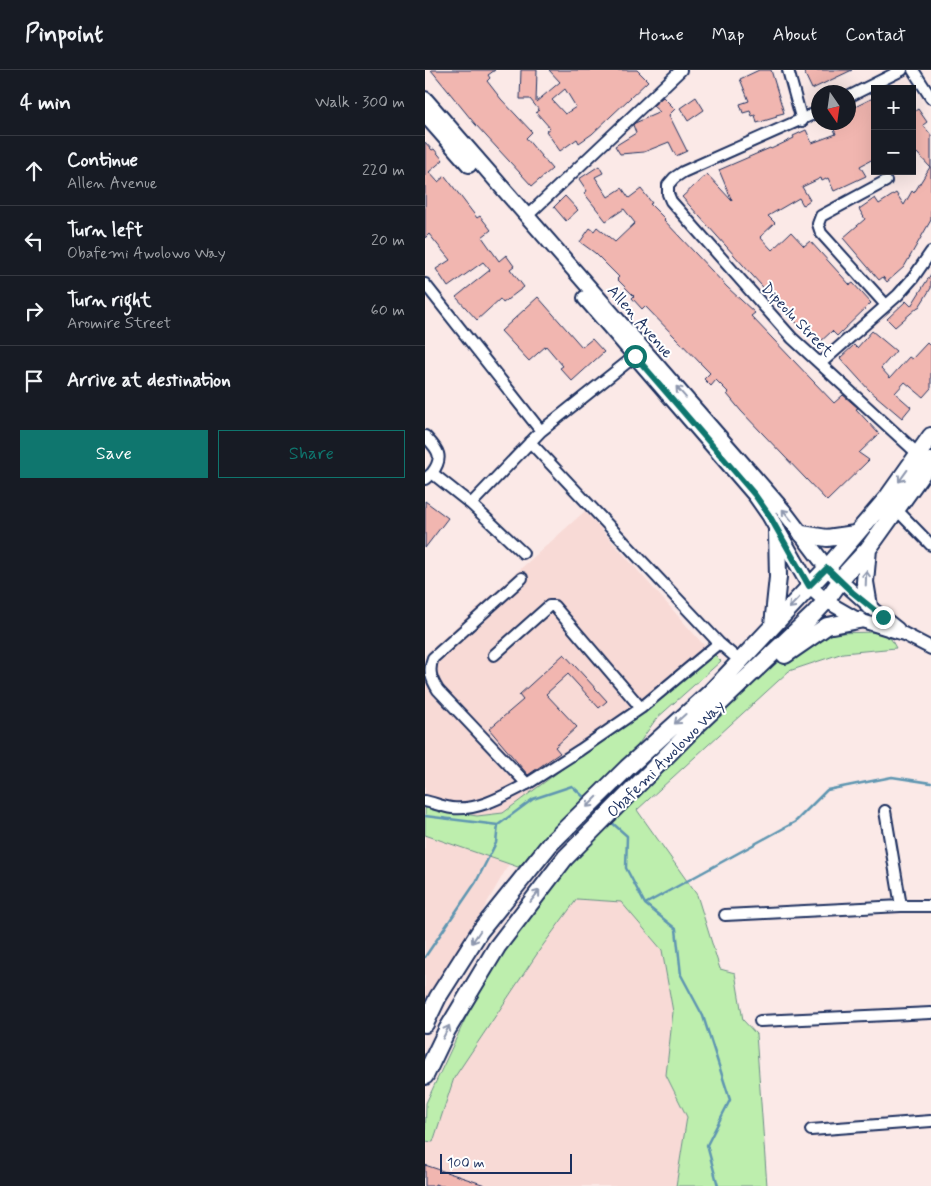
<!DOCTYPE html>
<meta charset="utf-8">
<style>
body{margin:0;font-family:Mynerve,sans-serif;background:#20242c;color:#f1f3f6}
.controls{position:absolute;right:15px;top:15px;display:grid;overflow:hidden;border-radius:0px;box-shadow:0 5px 20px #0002}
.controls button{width:45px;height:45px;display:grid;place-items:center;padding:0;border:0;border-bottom:1px solid #363941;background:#171b24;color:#f1f3f6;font:25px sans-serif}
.compass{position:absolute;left:386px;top:15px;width:45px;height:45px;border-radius:50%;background:#171b24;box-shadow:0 5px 20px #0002;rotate:167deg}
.scale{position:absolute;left:15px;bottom:12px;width:132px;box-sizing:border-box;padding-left:5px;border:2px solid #1b2f5e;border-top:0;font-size:14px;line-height:18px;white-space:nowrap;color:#1b2f5e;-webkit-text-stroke:4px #fff;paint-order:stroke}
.stop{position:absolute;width:15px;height:15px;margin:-11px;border:4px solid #0f766e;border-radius:50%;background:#fff}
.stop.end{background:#0f766e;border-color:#fff;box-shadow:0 1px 5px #0008}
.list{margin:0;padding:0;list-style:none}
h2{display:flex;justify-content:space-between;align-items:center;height:65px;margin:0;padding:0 20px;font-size:21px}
h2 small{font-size:16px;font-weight:400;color:#9ea1a6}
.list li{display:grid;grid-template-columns:32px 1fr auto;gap:15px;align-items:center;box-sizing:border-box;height:70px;padding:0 20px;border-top:1px solid #363941}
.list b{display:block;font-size:19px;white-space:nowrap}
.list p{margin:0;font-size:16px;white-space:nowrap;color:#9ea1a6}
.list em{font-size:16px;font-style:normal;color:#9ea1a6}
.actions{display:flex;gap:10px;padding:15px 20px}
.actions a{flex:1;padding:11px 0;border:1px solid #0f766e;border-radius:0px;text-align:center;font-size:18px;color:#0f766e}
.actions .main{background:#0f766e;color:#fff}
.icon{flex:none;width:28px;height:28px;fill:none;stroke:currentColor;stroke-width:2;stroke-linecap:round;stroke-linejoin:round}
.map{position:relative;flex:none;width:506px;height:1116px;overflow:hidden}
header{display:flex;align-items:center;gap:30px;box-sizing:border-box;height:70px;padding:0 25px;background:#171b24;border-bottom:1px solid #363941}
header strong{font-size:24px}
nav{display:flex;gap:28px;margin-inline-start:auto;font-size:18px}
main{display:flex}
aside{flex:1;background:#171b24}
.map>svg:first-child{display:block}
</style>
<header>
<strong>Pinpoint</strong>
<nav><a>Home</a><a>Map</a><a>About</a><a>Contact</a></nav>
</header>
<main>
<aside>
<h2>4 min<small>Walk · 300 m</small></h2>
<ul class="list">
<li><svg class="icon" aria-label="ahead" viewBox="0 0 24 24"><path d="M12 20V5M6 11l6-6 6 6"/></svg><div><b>Continue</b><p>Allen Avenue</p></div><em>220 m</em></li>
<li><svg class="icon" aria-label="left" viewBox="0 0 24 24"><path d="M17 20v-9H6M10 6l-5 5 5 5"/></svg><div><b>Turn left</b><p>Obafemi Awolowo Way</p></div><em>20 m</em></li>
<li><svg class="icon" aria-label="right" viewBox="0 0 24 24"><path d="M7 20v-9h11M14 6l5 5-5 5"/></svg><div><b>Turn right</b><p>Aromire Street</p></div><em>60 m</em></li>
<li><svg class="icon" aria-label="arrive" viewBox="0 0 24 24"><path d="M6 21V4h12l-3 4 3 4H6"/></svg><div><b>Arrive at destination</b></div></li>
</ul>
<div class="actions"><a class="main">Save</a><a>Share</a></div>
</aside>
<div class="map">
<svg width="506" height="1116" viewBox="0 0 506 1116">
<rect width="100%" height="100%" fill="#fbe9e7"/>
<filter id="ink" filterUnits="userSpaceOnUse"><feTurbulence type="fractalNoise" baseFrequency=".02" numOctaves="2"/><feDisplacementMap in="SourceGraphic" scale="10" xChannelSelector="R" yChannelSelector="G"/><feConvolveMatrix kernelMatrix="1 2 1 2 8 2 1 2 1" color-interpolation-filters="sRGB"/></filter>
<g filter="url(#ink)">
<path fill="#f8dad6" d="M160 441 277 573 288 583 226 633 78 743 52 746 0 738V589L5 580Z
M0 765 84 794 0 942Z
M152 829 196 832 237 880 248 942 241 1005 262 1047 251 1116H0V1071L8 1072 29 1008 116 878Z"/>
<path fill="#bdeead" stroke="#6c8e86" d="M453 562 466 569 471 578 418 583 364 601 212 740 272 825 295 899 310 903 318 950 331 964 342 1116H251L262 1047 241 1005 248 942 237 880 196 832 152 829 116 878 29 1008 8 1072 0 1071 1 1033 58 911 96 845 251 683 280 660 321 612 361 584 407 563Z
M288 583 296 591 231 649 206 685 93 797 0 765V738L52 746 78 743 226 633Z"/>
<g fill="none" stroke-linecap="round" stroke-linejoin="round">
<path stroke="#5f96b1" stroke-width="2.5" d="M0 746 73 755 108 729 147 716 162 730
M184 750 202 766 201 798 220 834 251 859 256 905 278 946 305 1030 282 1075 293 1116
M220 834 370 752 402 720 467 707 506 713
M0 887 51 812 71 773 73 755"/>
</g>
<path fill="#f1b6b0" stroke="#1b2f5e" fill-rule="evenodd" d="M6 0H70L63 5 65 8 62 11 76 29 107 62 101 68 127 99 107 116 50 54Z
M96 0H112L111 32 135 12 124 0H212L223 11 167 64 154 73 152 69 135 81 121 61 125 58 111 42 114 40 105 29H95ZM140 19 151 37 140 44 127 30Z
M334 0H346L359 43 351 45 352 47 332 53 330 45 327 46 325 41 318 43 315 34 324 31 315 9Z
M378 0H427L387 19Z
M238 27 250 39 244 45 262 81 251 86 244 72 219 82 195 84 190 76 211 63 208 55 210 53 235 42 228 36Z
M271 27 279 40 263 51 255 38Z
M450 27V88L435 96 441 106 409 121 403 108 397 111 396 108 377 117 385 130 378 135 374 128 343 146 350 153 335 167 347 180 366 162 379 176 385 171 425 215 428 213 446 233 412 266 407 261 393 274 377 256 376 257 362 244 257 127 282 104 307 131 294 100 331 84 345 78 346 79 369 68 368 66 381 60 387 73 411 64 406 52H424V40Z
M493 39 502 52 498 55 506 65V150L479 197 462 212 458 207 454 210 418 168 440 149 434 139 450 128 454 134 471 123 479 135 487 121 489 123 505 97 492 83 487 87V43Z
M0 72 7 80 9 79 18 90 4 102 13 112 20 106 52 148 55 146 66 160 57 167 74 191 81 185 89 196 85 199 99 217 78 233 75 229 52 250 31 227 65 200 58 192 23 217 11 199 25 190 4 164 0 168Z
M174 96 178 103 170 107 183 127 197 118 204 128 216 119 227 133 225 134 240 149 239 150 302 217 330 243 326 246 409 333 418 325 433 338 431 339 454 364 434 383 444 390 402 431 316 341 302 324 304 323 291 310 286 316 279 309 285 303 280 298 220 236 217 239 207 228 209 226 192 209 194 207 170 183 155 172 165 158 169 161 172 157 190 172 210 153 199 139 181 151 159 123 162 121 154 109Z
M140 126 153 140 141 151 129 137Z
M506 204V218L494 237H493L470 257 462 249 481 231 486 236Z
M113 227 157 277 167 269 179 282 147 311 135 298 138 296 121 276 104 291 76 261Z
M447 261 471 281 456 298 465 308 484 287 487 289 502 273 506 277V318L498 327 480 312 470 323 486 337 477 348 444 320 415 288 429 275 432 278Z
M0 431 23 448 0 478Z
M139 584 182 631 174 638 143 604 121 624 152 657 130 677 135 683 103 705 64 659 98 630 94 625Z
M0 1095 60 1115 59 1116H16L10 1114V1116H0Z"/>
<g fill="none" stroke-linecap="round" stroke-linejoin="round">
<g stroke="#1b2f5e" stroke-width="14">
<path id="minor" d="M363 0 377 51
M488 0 506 28
M423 27 477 0
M393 42 258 102 249 108 243 115V124L246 131 367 268 493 384
M101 147 256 0
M0 214 116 361
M461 235 396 163 393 154 396 146 461 111
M396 293 473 225 488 208 506 182
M0 366C12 379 20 386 7 403
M105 372 294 573 315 591
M0 409 7 403 46 434 98 483
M46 434 116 361 210 286
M471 439 506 475
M97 508 8 588C3 600 6 609 13 620L102 714 155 680 216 638 294 573
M69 585 124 536H129L216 638
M0 731C9 733 18 737 27 738 54 741 80 725 102 714
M460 741 476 836
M300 845 476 836H506
M335 951 506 943
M386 1060 506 1051"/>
</g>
<g stroke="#1b2f5e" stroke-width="16">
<path id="tertiary" d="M415 510 444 536 473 559
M401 531 434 550 479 564 506 578"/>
</g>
<g stroke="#1b2f5e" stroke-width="18">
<path id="secondary" d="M0 29 358 440 402 498 415 510
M0 45 44 95
M160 228 330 425 344 445 385 517 401 531"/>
</g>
<g stroke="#1b2f5e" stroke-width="20">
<path id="primary" d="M377 464 402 468 430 464
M443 479 440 512 444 536
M348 555 353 507 352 461
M360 585 402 556 434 550
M0 954 13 927 55 861 125 774 202 698 285 623 303 604 402 498 462 428 506 366
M0 1006 22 960 72 877 140 788 270 657 388 545 401 531 421 503 443 479 506 391"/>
</g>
<use href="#minor" stroke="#fff" stroke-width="10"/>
<use href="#tertiary" stroke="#fff" stroke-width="12"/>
<use href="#secondary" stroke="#fff" stroke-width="14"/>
<use href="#primary" stroke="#fff" stroke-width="16"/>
</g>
<defs><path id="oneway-shaft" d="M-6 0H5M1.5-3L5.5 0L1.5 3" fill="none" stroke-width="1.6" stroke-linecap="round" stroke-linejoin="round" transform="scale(1.25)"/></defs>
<g stroke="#8d97ae">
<use href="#oneway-shaft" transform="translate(256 322) rotate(-131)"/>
<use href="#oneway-shaft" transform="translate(478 406) rotate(126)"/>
<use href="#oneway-shaft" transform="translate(362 445) rotate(-129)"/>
<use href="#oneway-shaft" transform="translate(441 508) rotate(-88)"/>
<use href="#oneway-shaft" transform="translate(369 533) rotate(134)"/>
<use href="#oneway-shaft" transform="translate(255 649) rotate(138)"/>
<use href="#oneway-shaft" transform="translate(167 732) rotate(135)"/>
<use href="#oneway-shaft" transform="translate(110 826) rotate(-52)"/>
<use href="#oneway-shaft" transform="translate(51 867) rotate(124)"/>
<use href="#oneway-shaft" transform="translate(21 962) rotate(-63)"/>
</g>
</g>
<g fill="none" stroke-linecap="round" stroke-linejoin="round" filter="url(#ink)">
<path stroke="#0f766e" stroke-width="6" d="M210 286 330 425 344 445 384 516 402 498 427 522 458 547"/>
</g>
<g text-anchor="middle" stroke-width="4" stroke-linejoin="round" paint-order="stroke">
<g font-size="16" fill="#1b2f5e" stroke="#fff">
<text transform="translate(373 249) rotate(46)" y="6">Dipeolu Street</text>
<text transform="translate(216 251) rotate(49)" y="6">Allen Avenue</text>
<text transform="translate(240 688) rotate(-45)" y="6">Obafemi Awolowo Way</text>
</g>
</g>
</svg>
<div class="controls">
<button>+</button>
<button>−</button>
</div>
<svg class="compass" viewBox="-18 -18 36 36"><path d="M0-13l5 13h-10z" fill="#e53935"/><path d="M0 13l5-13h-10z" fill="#9ea1a6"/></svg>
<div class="scale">100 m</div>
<div class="stop" style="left:210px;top:286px"></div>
<div class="stop end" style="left:458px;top:547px"></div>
</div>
</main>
